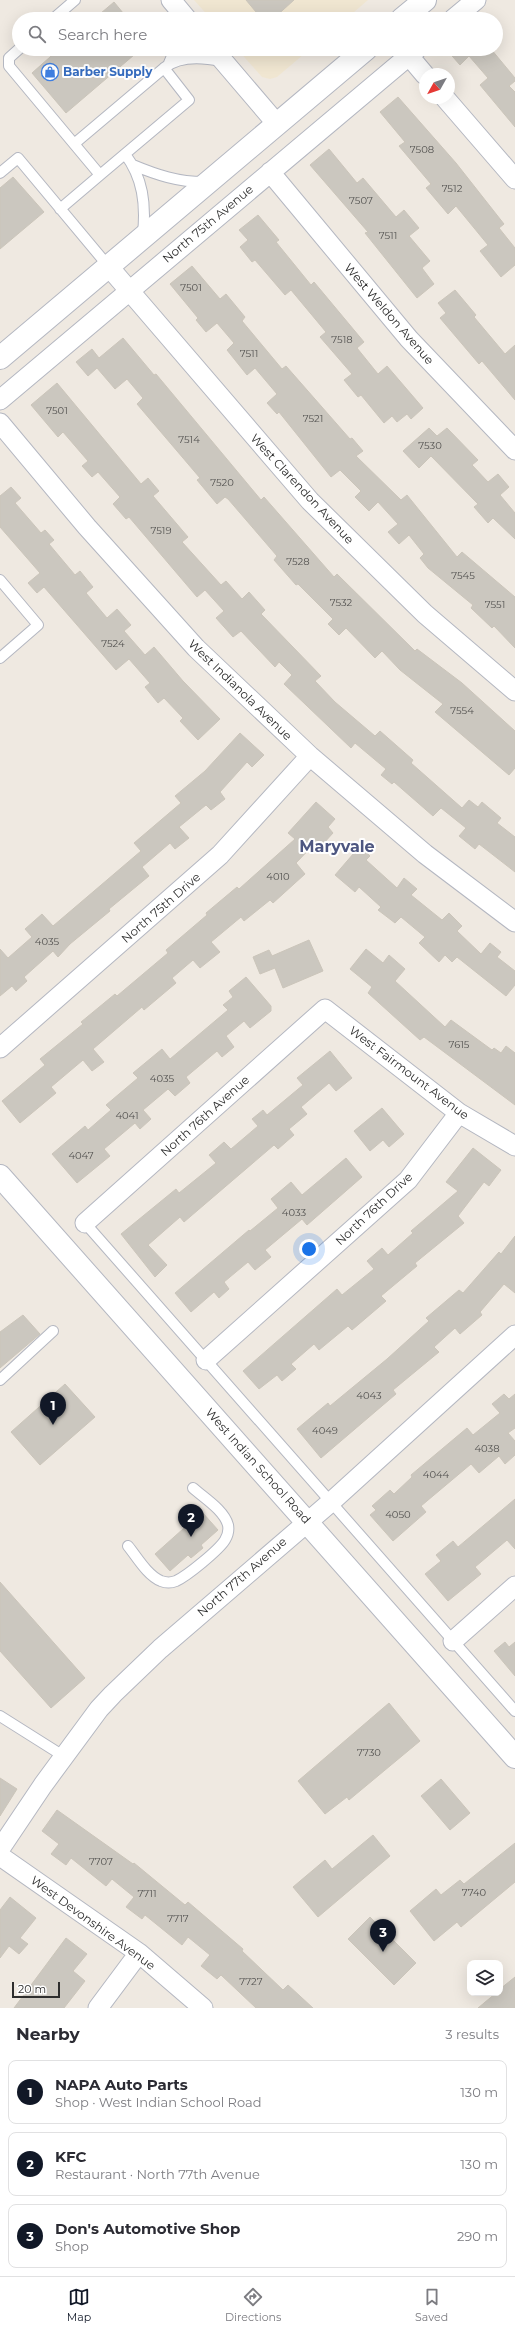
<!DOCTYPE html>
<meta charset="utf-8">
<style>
body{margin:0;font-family:Montserrat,sans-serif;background:#f7f7f7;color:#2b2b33}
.controls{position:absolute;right:12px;bottom:12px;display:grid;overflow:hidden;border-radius:8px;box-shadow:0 4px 16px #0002}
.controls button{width:36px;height:36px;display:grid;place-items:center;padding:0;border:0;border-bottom:1px solid #e1e1e2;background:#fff;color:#2b2b33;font:20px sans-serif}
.compass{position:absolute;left:419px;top:68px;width:36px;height:36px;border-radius:50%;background:#fff;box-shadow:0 4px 16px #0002;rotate:230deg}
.scale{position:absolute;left:12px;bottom:10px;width:48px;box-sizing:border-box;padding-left:4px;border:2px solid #2e2e2e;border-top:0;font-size:11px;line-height:14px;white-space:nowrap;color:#2e2e2e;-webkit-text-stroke:3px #fff;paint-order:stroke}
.you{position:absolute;left:309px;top:1249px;width:14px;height:14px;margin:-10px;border:3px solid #fff;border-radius:50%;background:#1a73e8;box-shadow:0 0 0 6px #1a73e833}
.badge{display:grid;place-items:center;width:26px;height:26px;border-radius:50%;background:#111827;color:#fff;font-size:13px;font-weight:700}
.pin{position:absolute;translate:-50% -33px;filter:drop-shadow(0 1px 2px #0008)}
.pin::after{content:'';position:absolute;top:21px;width:14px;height:12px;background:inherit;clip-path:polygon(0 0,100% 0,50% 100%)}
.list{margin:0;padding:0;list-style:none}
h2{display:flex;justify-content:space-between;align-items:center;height:52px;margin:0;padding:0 16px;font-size:17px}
h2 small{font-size:13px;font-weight:400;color:#7c7c81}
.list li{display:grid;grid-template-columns:26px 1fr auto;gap:12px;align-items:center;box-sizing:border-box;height:64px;margin:0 8px 8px;padding:0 8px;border:1px solid #e1e1e2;border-radius:8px}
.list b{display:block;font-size:15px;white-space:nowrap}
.list p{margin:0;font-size:13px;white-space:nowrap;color:#7c7c81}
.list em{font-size:13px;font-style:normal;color:#7c7c81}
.icon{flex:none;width:22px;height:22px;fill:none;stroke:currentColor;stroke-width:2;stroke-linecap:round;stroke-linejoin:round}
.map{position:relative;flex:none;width:515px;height:2008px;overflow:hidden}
.search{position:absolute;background:#fff;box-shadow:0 4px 16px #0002;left:12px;right:12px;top:12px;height:44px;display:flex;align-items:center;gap:10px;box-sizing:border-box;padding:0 14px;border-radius:22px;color:#7c7c81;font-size:15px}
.sheet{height:268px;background:#fff}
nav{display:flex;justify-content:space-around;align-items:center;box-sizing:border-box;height:56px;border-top:1px solid #e1e1e2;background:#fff;font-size:11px;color:#7c7c81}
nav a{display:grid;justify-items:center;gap:2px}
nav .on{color:#111827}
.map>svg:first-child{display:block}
</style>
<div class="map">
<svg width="515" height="2008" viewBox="0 0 515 2008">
<rect width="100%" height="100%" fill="#efe9e1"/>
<path fill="#f0e6d1" d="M194 0H368L346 19H211Z
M237 49H310L277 77 270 79 262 77Z"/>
<path fill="#cbc7bf" stroke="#cbc5ba" d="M246 0H294L273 19 268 12 261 18Z
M114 2 128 19H94Z
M59 49H141L66 113 32 73Z
M446 49H491L515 78V81L509 86 515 92V127L480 85 488 78 469 56 460 65Z
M398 97 456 163 504 224 499 228 515 248V265L501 277 480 251 488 245 456 206 448 214 426 188 431 184 399 146 405 142 380 112Z
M329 149 357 183 363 178 396 217 404 210 419 228 409 236 430 261 422 268 434 284 417 298 365 233 368 232 310 165Z
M13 177 44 212 0 249V188Z
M258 215 279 240 276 242 311 285 314 282 364 342 357 348 378 374 387 366 423 408 411 419 407 414 397 422 392 416 384 423 361 395 358 397 344 380 352 374 320 337 326 332 291 290 285 295 255 260 252 262 240 247 248 240 239 230Z
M192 266 220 299 226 294 245 317 242 321 282 369 286 366 350 439 352 438 363 451 356 456 401 500 407 495 457 557 462 552 515 597V648L494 626 492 628 471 608 473 605 428 568 420 558 424 554 409 535 399 544 388 532 398 524 378 502 369 511 355 497 361 491 340 470 331 477 279 412 277 414 267 403 277 394 255 368 247 375 227 350 234 343 217 323 206 332 196 320 198 318 170 284Z
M455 290 476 315 474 317 505 354 515 345V400L482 361 479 364 440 318 446 313 438 303Z
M123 338 154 375 156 374 261 500 264 497 334 577 337 574 415 651 417 649 462 683 515 731V768L509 775 435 712 443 704 400 670 382 651 375 658 346 628 339 635 328 624 333 619 298 584 296 585 274 560 277 556 228 499 225 497 217 504 197 480 200 478 137 404 143 398 127 379 115 389 97 368 88 376 76 362 92 349 99 358Z
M57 383 141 484 148 478 159 491 153 496 188 537 182 542 221 585 226 581 242 599 249 592 265 610 261 614 321 676 315 681 335 702 375 736 380 731 413 760 411 763 462 808 469 800 478 807 482 802 501 818 497 823 515 837V872L479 844 475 849 459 836 466 828 441 808 433 816 394 782 392 784 381 775 386 769 355 743 351 748 284 684 292 675 279 662 275 667 241 631 233 637 216 618 224 611 205 590 197 597 129 517 126 519 113 504 120 497 98 472 92 477 82 466 88 461 63 432 58 437 31 405Z
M429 428 437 436 447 428 478 460 472 465 488 482 498 474 509 487 500 495 515 513V539L493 518 488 523 474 507 478 504 431 456 419 468 403 451Z
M11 487 21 498 15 503 41 533 45 530 54 540 49 544 75 575 80 571 93 587 86 593 107 618 117 609 131 625 124 631 145 655 154 647 183 681 220 719 198 740 180 721 183 718 164 698 158 703 145 687 150 683 129 659 116 670 44 587 37 593 28 583 40 573 0 527V496Z
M240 733 264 755 252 767 247 762 220 792 225 799 211 810 206 805 179 827 189 838 175 849 170 843 142 867 149 876 109 909 110 911 70 944 58 957 53 951 24 977 27 981 16 991 12 986 0 996V949L8 958 32 937 25 929 42 914 53 926 141 851 134 843 181 803 175 796 205 771Z
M316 802 335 819 328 827 333 833 323 844 318 840 296 863 305 874 273 903 270 900 244 921 241 917 211 942 220 952 200 968 193 960 172 978 176 983 144 1010 142 1007 93 1049 104 1062 92 1071 83 1060 51 1087 56 1093 20 1123 2 1101 45 1065 40 1059 83 1024 81 1022 115 994 117 996 168 953 166 950 207 915 206 913 237 887 239 889 295 839 288 833Z
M360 846 370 856 366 860 397 888 404 878 417 889 411 895 442 920 449 913 462 926 457 931 481 954 490 943 501 952 497 957 515 971V985L506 996 457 957 452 962 445 955 439 962 419 943 425 937 401 917 395 923 378 910 381 907 359 887 355 892 335 875Z
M309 940 323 971 283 988 275 968 260 974 253 957 269 950 272 956Z
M366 949 383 963 389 955 405 969 395 981 445 1027 451 1020 492 1050 494 1048 501 1053 506 1046 515 1053V1105L424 1037 420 1040 368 993 372 987 350 969Z
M246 977 271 1006V1011L250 1028 244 1021 226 1036 234 1047 222 1057 217 1051 186 1077 190 1083 175 1096 168 1089 143 1110 151 1119 140 1129 135 1123 104 1149 110 1156 77 1183 52 1154 85 1126 88 1130 111 1110 106 1105 138 1078 133 1073 162 1049 170 1059 228 1010 223 1005 233 997 229 991Z
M330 1051 352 1078 336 1091 329 1083 301 1107 307 1114 289 1129 294 1135 278 1149 274 1145 184 1222 180 1217 148 1245 167 1265 155 1277 121 1234 176 1189 179 1193 216 1163 209 1155 224 1142 231 1149 258 1126 252 1119 263 1110 267 1115 303 1085 297 1078Z
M382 1108 404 1134 389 1147 383 1140 370 1151 354 1131Z
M473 1148 501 1170 489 1186 484 1182 458 1216 464 1223 415 1263 417 1266 381 1296 386 1301 352 1330 348 1326 319 1350 314 1344 291 1364 296 1369 282 1381 277 1375 259 1389 243 1371 337 1289 342 1295 374 1269 367 1261 382 1248 388 1255 413 1233 411 1231 458 1191 446 1182Z
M346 1158 362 1177 307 1225 302 1219 265 1250 271 1257 255 1270 248 1262 224 1282 229 1289 219 1298 214 1292 191 1312 175 1293 249 1230 250 1231 278 1208 271 1199 291 1182 302 1195Z
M515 1236V1293L504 1284 480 1312 482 1315 460 1334 455 1328 434 1347 439 1352 393 1390 396 1394 321 1458 297 1429 328 1403 330 1406 387 1359 429 1321 426 1318 459 1290 463 1293 499 1252 501 1254Z
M23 1315 40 1334 0 1368V1332Z
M65 1384 95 1417 40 1465 11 1432Z
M504 1394 509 1399 515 1394V1428L508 1433 515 1441V1455L505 1464 499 1456 479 1473 471 1464 421 1506 426 1512 393 1541 370 1515 376 1510 372 1506 390 1490 394 1494 412 1477 411 1475 467 1428 473 1435 500 1413 492 1404Z
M515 1499V1549L507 1540 475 1567 481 1574 448 1601 425 1574 441 1561 436 1555 453 1541 458 1547Z
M202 1512 218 1530 201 1545 203 1548 191 1558 188 1555 170 1571 155 1554Z
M0 1582 85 1678 51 1708 0 1651Z
M505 1642 509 1647 515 1642V1676L494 1651Z
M389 1703 420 1741 349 1800 347 1797 325 1814 298 1781Z
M0 1778 17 1789 0 1816Z
M441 1779 470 1813 450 1830 421 1796Z
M57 1810 133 1864 134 1863 185 1905 188 1902 243 1949 242 1951 283 1990 288 1985 313 2008H256L221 1975 217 1979 201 1966 210 1955 188 1937 182 1945 145 1915 142 1919 126 1907 134 1897 112 1879 106 1886 71 1858 66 1865 51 1854 59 1844 42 1831Z
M373 1835 390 1856 318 1917 293 1887 325 1860 332 1869Z
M515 1843V1882L461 1927 457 1922 434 1941 410 1911 436 1889 441 1895 460 1880 464 1884Z
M10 1897 36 1918 20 1938 28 1944 19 1954 9 1946 0 1958V1910Z
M370 1917 416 1963 394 1985 348 1939Z
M66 1938 87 1954 73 1971 85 1981 64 2008H14Z
M515 1977V2008H478L496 1993H500V1989Z"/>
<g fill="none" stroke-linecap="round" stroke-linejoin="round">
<g stroke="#b4b7c1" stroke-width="12">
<path id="service" d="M53 19 75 0
M19 49 9 58V66L100 175 189 100 164 68 74 144
M169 63 175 49
M164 68C180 55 202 57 221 61
M125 154C143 178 146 204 143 234
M133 165C157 175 178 182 204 182
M0 173 18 158 109 267
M60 209 100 175
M0 580 38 625 0 658
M85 1223 515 1711
M0 1380 53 1331
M128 1546C137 1557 147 1575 161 1581 166 1583 171 1583 176 1581 187 1576 219 1550 225 1540 228 1535 229 1530 228 1525 224 1510 204 1498 193 1488
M0 1716 65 1757"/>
</g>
<g stroke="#b4b7c1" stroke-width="21">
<path id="minor" d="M171 0 187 19
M453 19 476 0
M213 49 277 124
M409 56 425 75
M445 98 515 179
M270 172 409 339 515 450
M109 267 310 501 425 614 515 691
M0 400 417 49
M0 423 87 527 196 648 310 756 425 854 515 922
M0 1048 220 855 310 756
M85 1223 325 1009 459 1113 515 1146
M206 1360 408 1180 459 1113
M453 1641 515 1586
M0 1849 43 1785 99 1709 113 1694 160 1649 331 1502 515 1335
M0 1856 139 1953 203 2008
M98 2008 139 1953"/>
</g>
<g stroke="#b4b7c1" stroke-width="24">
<path id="secondary" d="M402 19 425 0
M0 358 366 49
M0 1176 515 1757"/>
</g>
<use href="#service" stroke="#fff" stroke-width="10"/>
<use href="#minor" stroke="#fff" stroke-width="19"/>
<use href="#secondary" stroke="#fff" stroke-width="22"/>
</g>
<defs>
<g id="shop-ring" transform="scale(0.9)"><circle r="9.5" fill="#fff" stroke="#3f7fe0" stroke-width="1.5"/><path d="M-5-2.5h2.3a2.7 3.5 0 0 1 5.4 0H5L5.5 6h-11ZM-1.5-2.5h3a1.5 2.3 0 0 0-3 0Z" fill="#3f7fe0"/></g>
</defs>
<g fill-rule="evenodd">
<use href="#shop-ring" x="50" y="72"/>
</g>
<g text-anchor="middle" stroke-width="4" stroke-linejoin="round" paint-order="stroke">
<g font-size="10" fill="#555452">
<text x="422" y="153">7508</text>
<text x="452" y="192">7512</text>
<text x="361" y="204">7507</text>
<text x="388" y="239">7511</text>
<text x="191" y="291">7501</text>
<text x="342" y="343">7518</text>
<text x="249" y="357">7511</text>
<text x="57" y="414">7501</text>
<text x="313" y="422">7521</text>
<text x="189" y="443">7514</text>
<text x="430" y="449">7530</text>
<text x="222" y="486">7520</text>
<text x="161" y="534">7519</text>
<text x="298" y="565">7528</text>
<text x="463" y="579">7545</text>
<text x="341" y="606">7532</text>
<text x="495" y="608">7551</text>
<text x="113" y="647">7524</text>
<text x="462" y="714">7554</text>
<text x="278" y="880">4010</text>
<text x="47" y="945">4035</text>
<text x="459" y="1048">7615</text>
<text x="162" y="1082">4035</text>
<text x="127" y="1119">4041</text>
<text x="81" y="1159">4047</text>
<text x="294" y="1216">4033</text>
<text x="369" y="1399">4043</text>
<text x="325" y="1434">4049</text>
<text x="487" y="1452">4038</text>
<text x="436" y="1478">4044</text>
<text x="398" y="1518">4050</text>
<text x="369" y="1756">7730</text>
<text x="101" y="1865">7707</text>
<text x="474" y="1896">7740</text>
<text x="147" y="1897">7711</text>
<text x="178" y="1922">7717</text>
<text x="251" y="1985">7727</text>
</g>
<g font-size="12" font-weight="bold" fill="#366cbe" stroke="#fff" text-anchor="start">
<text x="63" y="76">Barber Supply</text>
</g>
<g font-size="12" fill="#2e2e2e" stroke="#fff">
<text transform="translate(208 224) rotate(-40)" y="4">North 75th Avenue</text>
<text transform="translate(389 314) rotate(49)" y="4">West Weldon Avenue</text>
<text transform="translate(302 489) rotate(47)" y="4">West Clarendon Avenue</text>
<text transform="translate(240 690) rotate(44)" y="4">West Indianola Avenue</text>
<text transform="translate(161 908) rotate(-41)" y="4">North 75th Drive</text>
<text transform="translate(409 1073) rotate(37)" y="4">West Fairmount Avenue</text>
<text transform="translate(205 1116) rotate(-42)" y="4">North 76th Avenue</text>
<text transform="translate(374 1209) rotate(-43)" y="4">North 76th Drive</text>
<text transform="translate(258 1466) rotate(48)" y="4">West Indian School Road</text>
<text transform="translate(242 1577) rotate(-41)" y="4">North 77th Avenue</text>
<text transform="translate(93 1923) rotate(36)" y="4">West Devonshire Avenue</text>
</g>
<g font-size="16" font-weight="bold" fill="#4d5680" stroke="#fff">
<text x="337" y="852">Maryvale</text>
</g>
</g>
</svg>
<div class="controls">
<button><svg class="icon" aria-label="layers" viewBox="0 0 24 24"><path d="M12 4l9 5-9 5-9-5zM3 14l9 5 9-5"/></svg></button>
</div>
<svg class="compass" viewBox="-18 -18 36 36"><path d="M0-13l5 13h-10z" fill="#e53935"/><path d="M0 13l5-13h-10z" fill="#7c7c81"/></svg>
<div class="scale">20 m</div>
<div class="you"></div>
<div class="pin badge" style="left:53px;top:1425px">1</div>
<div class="pin badge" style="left:191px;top:1537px">2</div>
<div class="pin badge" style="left:383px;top:1952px">3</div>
<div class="search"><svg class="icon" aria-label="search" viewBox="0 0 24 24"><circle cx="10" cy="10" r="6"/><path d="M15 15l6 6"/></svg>Search here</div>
</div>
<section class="sheet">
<h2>Nearby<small>3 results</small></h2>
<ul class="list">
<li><span class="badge">1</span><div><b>NAPA Auto Parts</b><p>Shop · West Indian School Road</p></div><em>130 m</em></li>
<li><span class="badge">2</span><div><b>KFC</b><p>Restaurant · North 77th Avenue</p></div><em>130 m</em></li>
<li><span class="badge">3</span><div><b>Don's Automotive Shop</b><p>Shop</p></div><em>290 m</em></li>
</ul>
</section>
<nav>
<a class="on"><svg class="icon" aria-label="map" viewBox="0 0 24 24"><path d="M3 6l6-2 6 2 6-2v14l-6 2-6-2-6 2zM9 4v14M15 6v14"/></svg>Map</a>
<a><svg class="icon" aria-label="directions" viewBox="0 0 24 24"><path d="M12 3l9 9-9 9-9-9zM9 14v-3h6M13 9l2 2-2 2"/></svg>Directions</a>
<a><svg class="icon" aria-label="saved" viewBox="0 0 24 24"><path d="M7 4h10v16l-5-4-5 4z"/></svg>Saved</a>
</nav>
